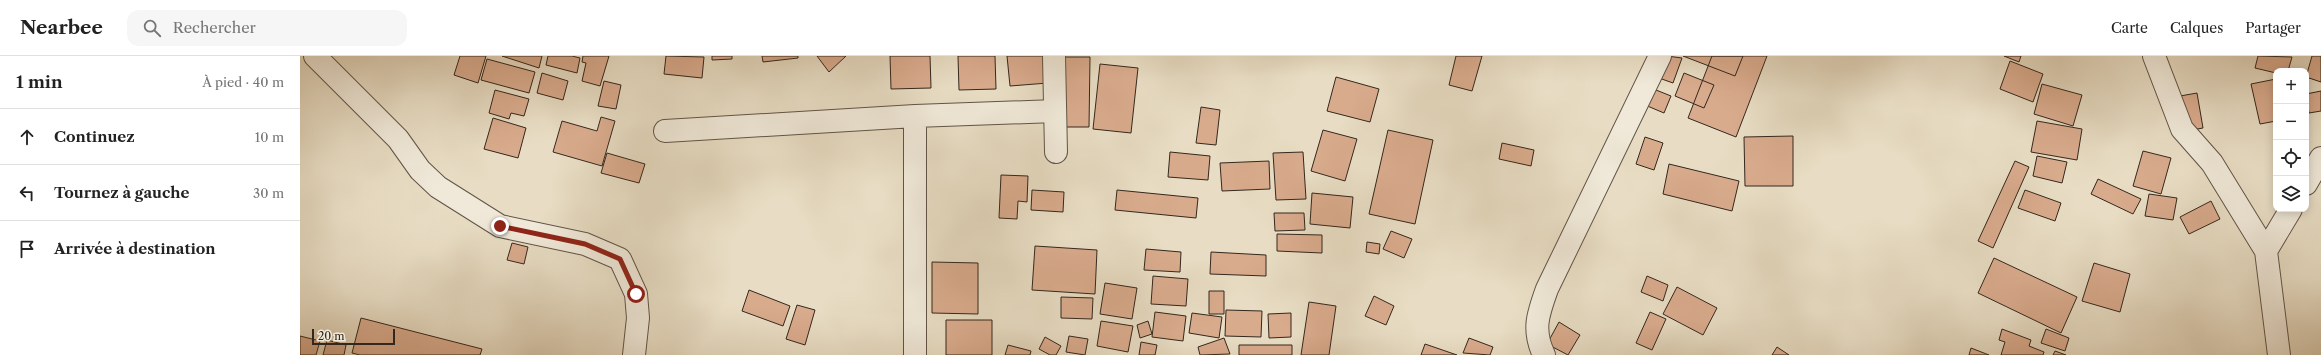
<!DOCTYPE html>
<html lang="fr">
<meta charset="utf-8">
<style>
body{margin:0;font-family:"Libre Caslon Text",serif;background:#f6f6f6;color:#222}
.controls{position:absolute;right:12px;top:12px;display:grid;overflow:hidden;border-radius:8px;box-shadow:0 2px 10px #0003}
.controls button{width:36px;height:36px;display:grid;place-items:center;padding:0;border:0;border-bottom:1px solid #e0e0e0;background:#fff;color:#222;font:20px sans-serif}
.scale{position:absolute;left:12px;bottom:10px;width:83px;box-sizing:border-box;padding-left:4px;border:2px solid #34271d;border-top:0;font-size:11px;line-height:14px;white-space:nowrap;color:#34271d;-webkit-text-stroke:3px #f0e9d9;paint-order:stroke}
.stop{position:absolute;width:12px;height:12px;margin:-9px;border:3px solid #8f2418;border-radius:50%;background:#fff}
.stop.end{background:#8f2418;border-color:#fff;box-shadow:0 1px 4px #0008}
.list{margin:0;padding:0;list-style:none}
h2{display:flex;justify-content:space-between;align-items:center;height:52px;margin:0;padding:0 16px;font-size:17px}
h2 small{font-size:13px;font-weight:400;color:#767676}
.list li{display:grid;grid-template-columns:26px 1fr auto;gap:12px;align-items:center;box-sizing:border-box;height:56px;padding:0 16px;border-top:1px solid #e0e0e0}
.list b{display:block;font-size:15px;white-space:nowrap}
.list em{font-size:13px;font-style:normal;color:#767676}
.icon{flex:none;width:22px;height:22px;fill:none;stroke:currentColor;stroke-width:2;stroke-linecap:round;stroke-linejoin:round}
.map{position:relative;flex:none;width:2021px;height:299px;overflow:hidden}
header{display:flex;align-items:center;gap:24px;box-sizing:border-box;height:56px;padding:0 20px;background:#fff;border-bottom:1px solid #e0e0e0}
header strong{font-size:19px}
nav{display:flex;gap:22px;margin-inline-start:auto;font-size:14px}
.search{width:280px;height:36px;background:#f6f6f6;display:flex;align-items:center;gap:10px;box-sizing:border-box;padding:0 14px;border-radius:12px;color:#767676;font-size:15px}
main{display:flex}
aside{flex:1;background:#fff}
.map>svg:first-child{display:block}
</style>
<header>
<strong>Nearbee</strong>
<div class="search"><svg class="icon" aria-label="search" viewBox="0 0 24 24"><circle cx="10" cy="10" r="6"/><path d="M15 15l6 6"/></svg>Rechercher</div>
<nav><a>Carte</a><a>Calques</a><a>Partager</a></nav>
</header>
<main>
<aside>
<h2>1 min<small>À pied · 40 m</small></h2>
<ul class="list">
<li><svg class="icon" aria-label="ahead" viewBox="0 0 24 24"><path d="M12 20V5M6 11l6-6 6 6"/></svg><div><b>Continuez</b></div><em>10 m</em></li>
<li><svg class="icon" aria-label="left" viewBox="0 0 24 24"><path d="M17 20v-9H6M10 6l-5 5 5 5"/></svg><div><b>Tournez à gauche</b></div><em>30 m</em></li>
<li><svg class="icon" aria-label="arrive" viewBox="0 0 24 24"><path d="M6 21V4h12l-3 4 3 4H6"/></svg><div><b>Arrivée à destination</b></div></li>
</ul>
</aside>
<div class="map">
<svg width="2021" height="299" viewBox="0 0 2021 299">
<rect width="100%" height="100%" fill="#e8ddc4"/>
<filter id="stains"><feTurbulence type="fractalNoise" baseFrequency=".005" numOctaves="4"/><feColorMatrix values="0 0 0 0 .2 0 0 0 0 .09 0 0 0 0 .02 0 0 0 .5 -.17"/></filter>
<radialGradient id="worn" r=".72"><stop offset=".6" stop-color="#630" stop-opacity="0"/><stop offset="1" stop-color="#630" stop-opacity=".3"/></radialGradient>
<path fill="#d9ab8d" stroke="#34271d" d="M160 0H186L178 27 154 19Z
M202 0H242L239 12Z
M248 0H272L280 2 277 17 246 9Z
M283 0H309L300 30 282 25 286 7 282 6Z
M366 0 404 1 402 22 364 18Z
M412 0H432V3L412 4Z
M462 0H498V2L463 6Z
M517 0H546L529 16Z
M590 0H630L631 32 591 33Z
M658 0H695L696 33 659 34Z
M707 0H746L748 27 710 30Z
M1156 0H1182L1172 35 1149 29Z
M1367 0 1382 2 1373 27 1359 22Z
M1383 0H1443L1435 20Z
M1412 0H1467L1436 81 1388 62Z
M1704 0H1721L1719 6Z
M1958 0 1992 1 1988 15H1976V17L1955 12Z
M2012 0H2021V26L2006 21Z
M760 1H790L789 71H760Z
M187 3 235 16 229 37 181 24Z
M1710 5 1743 18 1733 46 1700 33Z
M800 8 838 12 831 77 793 73Z
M242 17 268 25 263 44 237 37Z
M1384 17 1414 29 1404 52 1375 40Z
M1036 21 1079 33 1070 66 1027 55Z
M1976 23V65L1960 68 1951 28Z
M304 25 321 29 316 53 298 50Z
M1742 28 1782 39 1773 70 1734 58Z
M1351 32 1371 40 1364 57 1345 49Z
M195 34 229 43 224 60 211 57 209 63 189 57Z
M2021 35V55L2009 57 2006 38Z
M1897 37 1903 72 1886 75 1880 40Z
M901 51 920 54 916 89 896 87Z
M301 61 315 65 302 110 253 96 262 65 297 75Z
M193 62 226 72 218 102 184 93Z
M1737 65 1782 73 1777 104 1731 96Z
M1023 74 1057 83 1045 125 1011 115Z
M1088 74 1133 84 1115 168 1069 158Z
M1493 80V130H1445L1444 81Z
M1345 81 1363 87 1354 114 1336 108Z
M1202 87 1234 94 1231 110 1199 103Z
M1843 95 1871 102 1861 138 1833 130Z
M870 96 910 100 908 124 868 121Z
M1003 96 1006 143 976 144 973 97Z
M307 97 345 108 339 127 301 117Z
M1737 100 1767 106 1762 127 1733 120Z
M969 105 970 133 922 135 920 107Z
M1715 105 1729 111 1693 192 1678 185Z
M1369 108 1439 125 1432 155 1363 138Z
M701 119 728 120 727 146 718 145 717 163 699 162Z
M1798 123 1841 143 1833 158 1791 138Z
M732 134 764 136 763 156 731 154Z
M817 134 898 142 896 162 815 154Z
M1725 134 1761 147 1755 165 1718 152Z
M1012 137 1053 141 1050 172 1010 168Z
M1849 138 1877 142 1873 164 1845 160Z
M1911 145 1920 163 1889 178 1880 161Z
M974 157H1004L1005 174 975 175Z
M1091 175 1112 183 1104 202 1083 193Z
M977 178 1022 179V197L977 195Z
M1067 186 1080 188 1079 198 1066 196Z
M212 187 228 191 224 208 207 204Z
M735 190 797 194 795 238 732 234Z
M846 193 881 196 880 216 844 214Z
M911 196 966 199V220L910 218Z
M1694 202 1777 241 1761 277 1678 237Z
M632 206 678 207V258L632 257Z
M1794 207 1830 218 1820 256 1782 245Z
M853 220 888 223 886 250 851 248Z
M1347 220 1368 229 1363 245 1341 236Z
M805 227 837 232 832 263 800 258Z
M1377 231 1417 252 1403 279 1363 258Z
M449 234 490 250 483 270 442 255Z
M909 235H924V258H909Z
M1074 240 1094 250 1086 269 1065 260Z
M761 241 793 242 792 263 761 262Z
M1009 246 1036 250 1029 299H1001Z
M497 249 515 254 505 289 486 283Z
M926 254 962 255 961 281 925 280Z
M855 256 886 260 883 285 852 281Z
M1350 256 1366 263 1352 294 1336 287Z
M892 257 922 261 919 282 889 277Z
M991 257V281L969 282 968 258Z
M61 262 182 293 180 299H60L52 297Z
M646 264H692V299H646Z
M801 265 833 270 828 296 797 290Z
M848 265 852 278 840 282 837 269Z
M1259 266 1280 279 1268 299 1247 288Z
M1702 273 1731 284 1729 290 1744 296 1743 299H1701L1705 286 1699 284Z
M1746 273 1769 282 1765 295 1741 287Z
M0 280 20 285 16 299H0Z
M769 280 788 283 785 299 766 296Z
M745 281 761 290 756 299H750L739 293Z
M924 282 930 298 900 299 898 291Z
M1169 282 1193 291 1190 299 1163 297Z
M27 284 46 289 44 299H23Z
M841 286 857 289 855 299H839Z
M1125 288 1157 299H1121Z
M708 289 731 295 730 299H705Z
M939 289H992V299H939Z
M1477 291 1489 299H1472Z
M1671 292 1689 299H1669Z
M1755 295 1766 299H1753Z"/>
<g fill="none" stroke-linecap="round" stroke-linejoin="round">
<g stroke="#615447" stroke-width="24">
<path id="minor" d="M15 0 98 83 120 114 138 131 200 170 285 188 320 203 336 238 338 262 334 299
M754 0 756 96
M1854 0 1882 73 1912 107 1966 195 1979 299
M615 60V299
M365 75 615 60 755 55
M2006 128 2021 102
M1966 195 1991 153
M1244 299C1232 274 1238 258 1247 233L1360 0"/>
</g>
<use href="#minor" stroke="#f0e9d9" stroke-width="22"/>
</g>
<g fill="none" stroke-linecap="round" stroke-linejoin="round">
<path stroke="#8f2418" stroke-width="5" d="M200 170 285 188 320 203 336 238"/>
</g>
<rect width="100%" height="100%" filter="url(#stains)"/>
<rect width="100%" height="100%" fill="url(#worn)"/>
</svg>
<div class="controls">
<button>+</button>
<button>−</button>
<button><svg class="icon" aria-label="locate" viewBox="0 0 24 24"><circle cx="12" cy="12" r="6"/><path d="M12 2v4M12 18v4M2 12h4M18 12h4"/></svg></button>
<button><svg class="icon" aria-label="layers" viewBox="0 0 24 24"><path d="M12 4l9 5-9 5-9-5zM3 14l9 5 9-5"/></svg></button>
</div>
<div class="scale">20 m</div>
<div class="stop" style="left:336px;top:238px"></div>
<div class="stop end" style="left:200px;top:170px"></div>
</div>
</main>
